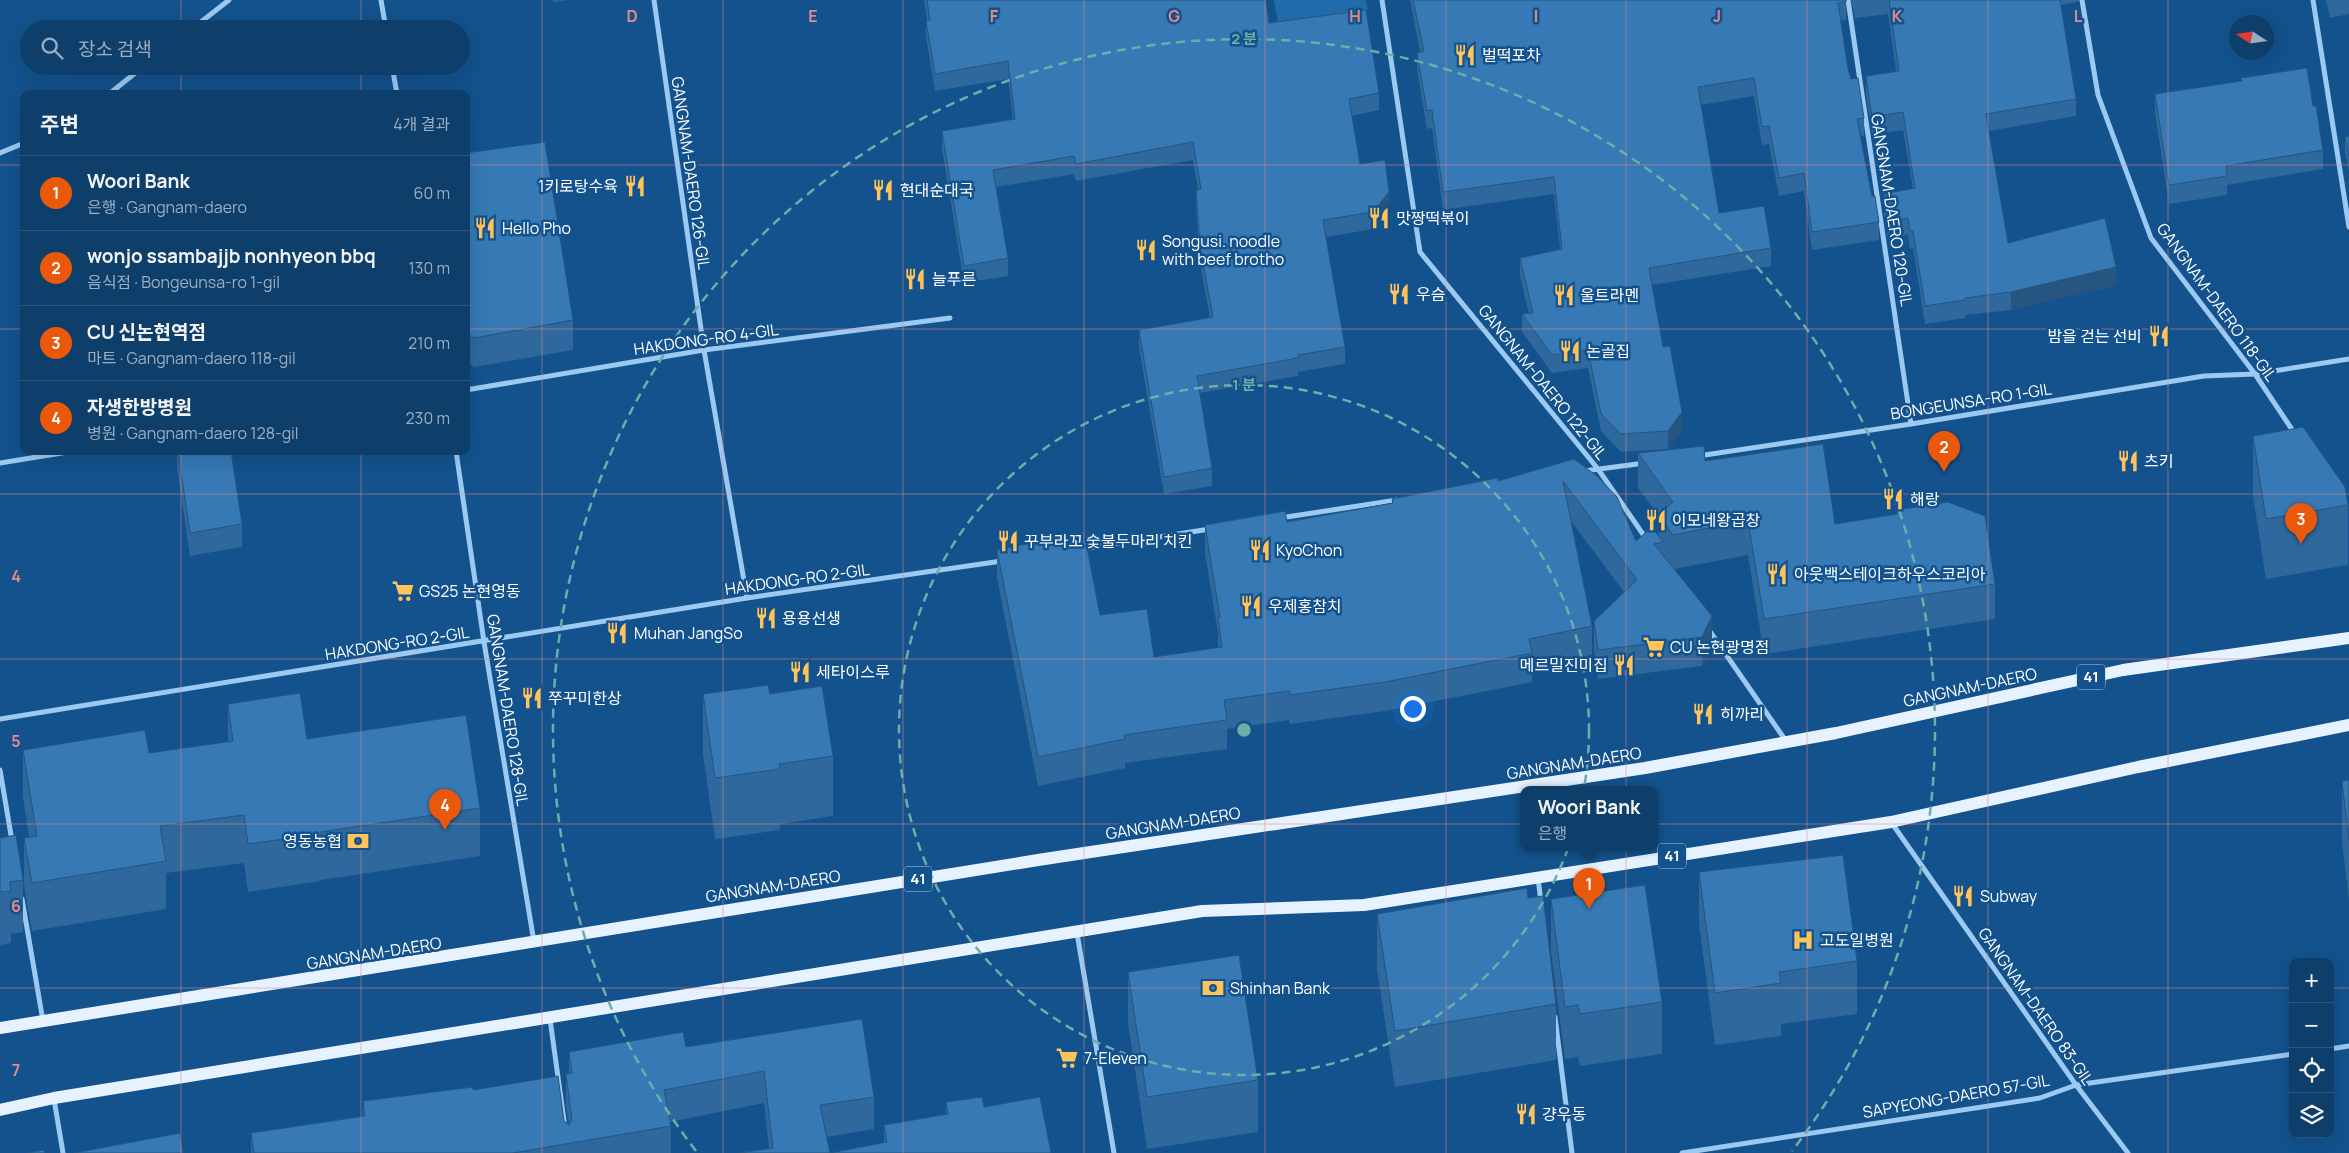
<!DOCTYPE html>
<html lang="ko">
<meta charset="utf-8">
<style>
body{margin:0;font-family:Manrope,"Noto Sans KR",sans-serif;background:#174570;color:#f1f3f6}
.controls{position:absolute;right:15px;bottom:15px;display:grid;overflow:hidden;border-radius:10px;box-shadow:0 5px 20px #0002}
.controls button{width:45px;height:45px;display:grid;place-items:center;padding:0;border:0;border-bottom:1px solid #2e577e;background:#0e3e6a;color:#f1f3f6;font:25px sans-serif}
.compass{position:absolute;left:2229px;top:15px;width:45px;height:45px;border-radius:50%;background:#0e3e6a;box-shadow:0 5px 20px #0002;rotate:282deg}
.you{position:absolute;left:1412px;top:708px;width:18px;height:18px;margin:-12px;border:4px solid #fff;border-radius:50%;background:#1a73e8;box-shadow:0 0 0 8px #1a73e833}
.badge{display:grid;place-items:center;width:32px;height:32px;border-radius:50%;background:#ea580c;color:#fff;font-size:16px;font-weight:700}
.pin{position:absolute;translate:-50% -41px;filter:drop-shadow(0 1px 2px #0008)}
.pin::after{content:'';position:absolute;top:26px;width:18px;height:15px;background:inherit;clip-path:polygon(0 0,100% 0,50% 100%)}
.popup{position:absolute;left:1520px;top:786px;width:138px;height:65px;box-sizing:border-box;display:grid;place-content:center;border-radius:10px;background:#0e3e6a;filter:drop-shadow(0 1px 4px #0005);font-size:16px;white-space:nowrap;color:#9baec1}
.popup b{font-size:19px;color:#f1f3f6}
.popup::after{content:'';position:absolute;left:50%;top:100%;margin-left:-10px;border:10px solid transparent;border-top-color:#0e3e6a}
.list{margin:0;padding:0;list-style:none}
h2{display:flex;justify-content:space-between;align-items:center;height:65px;margin:0;padding:0 20px;font-size:21px}
h2 small{font-size:16px;font-weight:400;color:#9baec1}
.list li{display:grid;grid-template-columns:32px 1fr auto;gap:15px;align-items:center;box-sizing:border-box;height:75px;padding:0 20px;border-top:1px solid #2e577e}
.list b{display:block;font-size:19px;white-space:nowrap}
.list p{margin:0;font-size:16px;white-space:nowrap;color:#9baec1}
.list em{font-size:16px;font-style:normal;color:#9baec1}
.icon{flex:none;width:28px;height:28px;fill:none;stroke:currentColor;stroke-width:2;stroke-linecap:round;stroke-linejoin:round}
.map{position:relative;flex:none;width:2349px;height:1153px;overflow:hidden}
.search{position:absolute;background:#0e3e6a;box-shadow:0 5px 20px #0002;left:20px;top:20px;width:450px;height:55px;display:flex;align-items:center;gap:12px;box-sizing:border-box;padding:0 18px;border-radius:28px;color:#9baec1;font-size:19px}
.panel{position:absolute;background:#0e3e6a;box-shadow:0 5px 20px #0002;left:20px;top:90px;width:450px;height:365px;border-radius:10px}
.map>svg:first-child{display:block}
</style>
<div class="map">
<svg width="2349" height="1153" viewBox="0 0 2349 1153">
<rect width="100%" height="100%" fill="#13528d"/>
<path fill="#216aab" d="M1274 0H1366L1368 10 1278 23Z"/>
<g fill="none" stroke-linecap="round" stroke-linejoin="round">
<path stroke="#9cc9f1" stroke-width="5" d="M381 0 386 29
M654 0 704 350 747 598
M1382 0 1420 252 1598 469 1647 540
M1848 0 1911 424
M2082 0 2098 95 2151 238 2255 374 2295 434
M2313 0 2349 227
M192 29 229 0
M392 66 397 94
M109 94 144 66
M0 153 24 143
M466 390 704 350 950 318
M456 451 484 642 534 942
M1698 456 1911 424 2204 376 2255 374 2349 359
M0 463 74 451
M1584 471 1645 463
M1280 518 1397 500
M1082 549 1210 529
M1709 630 1786 741
M0 719 747 598 1002 561
M0 770 12 841
M1891 822 2076 1085 2128 1153
M1538 878 1541 902
M22 899 43 1021
M1077 933 1114 1153
M1555 1017 1572 1153
M550 1019 565 1128
M2330 1049 2349 1046
M54 1099 63 1153
M1682 1153 2040 1098 2076 1085 2293 1054"/>
<path stroke="#e6f2ff" stroke-width="12" d="M0 1028 1038 860 1645 768 1836 733 2123 670 2349 638
M0 1110 54 1098 1202 911 1364 905 1891 822 2138 767 2349 725"/>
</g>
<path fill="#2e689c" d="M553 0H569L553 2Z
M924 0H1266L1269 23 1379 93V110L1352 116 1360 164 1389 210 1373 229 1326 237 1345 347V364L1298 372V376L1200 393 1212 468V486L1164 494 1139 348V330L1210 318 1200 264 1196 207V190H1198L1193 160 1076 181 1074 174 996 187 1008 258V276L964 283 942 149V131L1013 120 1008 79 935 91 926 38V21H927Z
M1410 0H1846V20H1841L1848 69 1864 118V136H1860L1872 196 1879 222V240L1812 250 1804 191 1779 196 1769 144 1762 145 1754 96 1701 105 1719 213 1771 248V266L1652 285 1663 347 1682 430 1668 449 1621 452 1601 431 1588 368 1552 373 1522 332V314H1529L1520 276V258L1560 249 1554 194 1443 210 1432 128 1427 129 1417 70V53L1420 52Z
M1851 0H2079L2078 2 2061 5 2076 99V116L1989 131 2008 243 2116 285 2011 310 1965 315V318L1925 324 1913 248 1910 249 1908 235 1888 238 1884 212V194L1913 189 1903 130 1872 135 1866 94V76L1896 71 1888 14 1855 18Z
M2326 0H2349V14L2330 18Z
M2241 78 2313 106 2323 150V169L2227 185V195L2169 204 2155 113V94L2241 81Z
M2349 136V171L2345 153V137Z
M466 153 573 320V350L474 367 466 362Z
M2253 436 2348 505V565L2266 579 2253 496Z
M177 451H231L242 524V547L190 556 177 468Z
M1638 453 1705 461 1835 524 1897 514V510L1995 584V619L1764 654 1748 555 1674 569 1712 645 1702 666 1598 679 1594 650V621L1624 592 1571 521 1592 626V655L1532 667V682L1385 711 1290 724 1289 720 1227 729V749L1125 763V768L1038 786 997 578V550L1100 615 1154 657 1218 648V633L1205 554V525L1287 522 1392 503V499L1498 481 1574 459 1636 541 1659 536V516L1638 488Z
M703 694H770L833 756V816L780 824V830L715 839 703 754Z
M228 704 307 739 480 808V856L321 880V881L248 892 244 863 166 873V909L32 931 24 886V838L29 837 23 798V750L149 753 228 742Z
M2349 780V900L2342 842V781Z
M0 838 23 880V932L11 934V943L0 945Z
M1699 872 1857 961V1014L1781 1024V1036L1715 1045 1699 924Z
M1528 898 1556 1004V1060L1395 1087 1377 970V914Z
M1551 899 1662 1002V1054L1580 1066 1578 1057 1565 1059 1551 951Z
M1128 972 1258 1080V1132L1147 1149 1128 1024Z
M686 1047 874 1097V1129L827 1137 830 1153 884 1143V1125L946 1114V1102L984 1107 1051 1153H739L769 1148 764 1103 670 1122 671 1126V1153H251V1133L363 1116V1101L473 1090 564 1121 569 1124 566 1107V1074H569V1052Z"/>
<path fill="#26557f" d="M1389 192V210L1373 229V212Z
M2116 267V285L2011 310V292Z
M1682 412V430L1668 449V431Z
M1712 616V645L1702 666V637Z"/>
<path fill="#3679b5" stroke="#26557f" d="M927 0H1266L1269 23 1366 10 1379 93 1349 99 1360 164 1385 160 1389 192 1373 212 1323 220 1345 347 1298 355V358L1197 376 1212 468 1164 477 1139 330 1213 317 1200 247 1196 190 1201 189 1193 142 1076 164 1074 156 993 170 1008 258 964 266 942 131 1015 119 1008 61 935 74 926 21 930 20Z
M1413 0H1846V2L1838 3 1848 69 1851 79 1858 78 1864 118 1857 119 1872 196H1875L1879 222 1812 232 1804 173 1779 178 1769 126 1762 127 1754 78 1698 87 1719 213 1764 206 1771 248 1649 268 1663 347 1670 346 1682 412 1668 431 1621 434 1601 414 1588 350 1552 355 1522 314 1533 313 1520 258 1562 249 1554 177 1443 192 1432 110 1427 111 1417 53 1424 51Z
M1889 0H2060L2076 99 1986 114 2008 243 2105 218 2116 267 2011 292 1965 298V300L1925 306 1913 231H1910L1908 218 1888 221 1884 194 1915 188 1903 112 1872 117 1866 76 1899 71Z
M2307 68 2313 106H2316L2323 150 2226 166 2227 176 2169 185 2155 94 2242 81 2241 78Z
M2349 136V156L2345 137Z
M545 142 573 320 474 338 466 333V153Z
M2303 427 2345 487 2348 505 2266 519 2253 436Z
M1823 444 1835 524 1897 514V510L1948 502 1985 516 1995 584 1764 619 1748 520 1673 535 1659 515 1673 502 1638 453 1704 446 1705 461Z
M178 451H231L242 524 190 533Z
M1574 459 1597 476 1617 497 1636 541 1652 527 1663 542 1654 544 1712 616 1702 637 1598 650 1594 621 1637 580 1563 481 1592 626 1529 639 1532 653 1385 682 1290 695 1289 691 1224 700 1227 720 1124 735 1125 739 1038 757 997 550 1084 532 1100 615 1147 609 1154 657 1222 647 1218 618 1220 617 1205 525 1285 511 1287 522 1393 503 1392 499 1497 478 1498 481Z
M768 685 770 694 822 686 833 756 779 764 780 769 715 778 703 694Z
M300 693 307 739 466 715 480 808 321 832V834L248 844 244 815 160 826 166 861 32 883 24 838 37 836 23 750 145 730 149 753 233 741 228 704Z
M2349 780V840L2342 781Z
M16 835 23 880 10 882 11 891 0 892V838Z
M1843 855 1857 961 1779 972 1781 983 1715 993 1699 872Z
M1645 885 1662 1002 1580 1014 1578 1005 1565 1007 1551 899Z
M1527 888 1528 898 1543 896 1556 1004 1395 1031 1377 914Z
M1239 955 1258 1080 1147 1097 1128 972Z
M862 1019 874 1097 820 1105 830 1153 887 1142 884 1125 948 1114 946 1102 982 1097 984 1107 1040 1097 1051 1153H739L773 1148 764 1071 664 1090 671 1126 513 1153H254L251 1133 365 1116 363 1101 473 1087V1090L558 1076 564 1121 569 1125 572 1120 566 1074 572 1073 569 1052 683 1032 686 1047Z
M180 1133 183 1153H74Z
M44 1150 45 1153H27Z"/>
<path fill="none" stroke="#e88989" stroke-width="1" stroke-opacity="0.55" d="M181 0V29M361 0V29M542 0V1153M723 0V1153M903 0V1153M1084 0V1153M1265 0V1153M1446 0V1153M1626 0V1153M1807 0V1153M1988 0V1153M2168 0V1153M181 66V94M361 66V94M0 165H24M466 165H2349M0 329H24M466 329H2349M181 451V1153M361 451V1153M0 494H2349M0 659H2349M0 824H2349M0 988H2293M2330 988H2349"/>
<g fill="none" stroke="#6fada8" stroke-width="2.5" stroke-dasharray="9 6">
<circle cx="1244" cy="730" r="345"/>
<path d="M696 1151A691 691 0 1 1 1792 1151"/>
</g>
<defs>
<g id="restaurant-bare" transform="scale(1.725)"><path d="M-5-6h1v4h1v-4h1v4h1v-4h1v5L-1.5 .5V6h-2V.5L-5-1ZM5-6V6H3V1.5H1.5Q1.5-4 5-6Z" fill="#ffc35c" stroke="#13528d" stroke-width="2.5" paint-order="stroke"/></g>
<g id="supermarket-bare" transform="scale(1.725)"><path d="M-6-5.5h2.5l.6 2H6L4.5 2H-2.5L-4.4-4H-6ZM-1.5 3.2a1.3 1.3 0 1 0 .1 0ZM3 3.2a1.3 1.3 0 1 0 .1 0Z" fill="#ffc35c" stroke="#13528d" stroke-width="2.5" paint-order="stroke"/></g>
<g id="bank-bare" transform="scale(1.725)"><path d="M-6-4H6V4H-6ZM0-2.3a2.3 2.3 0 1 0 0 4.6a2.3 2.3 0 1 0 0-4.6Z" fill="#ffc35c" stroke="#13528d" stroke-width="2.5" paint-order="stroke"/></g>
<g id="hospital-bare" transform="scale(1.725)"><path d="M-5-5h3v3.5h4V-5h3V5h-3V1.5h-4V5h-3Z" fill="#ffc35c" stroke="#13528d" stroke-width="2.5" paint-order="stroke"/></g>
</defs>
<g fill-rule="evenodd">
<use href="#restaurant-bare" x="1465" y="55"/>
<use href="#restaurant-bare" x="635" y="186"/>
<use href="#restaurant-bare" x="883" y="190"/>
<use href="#restaurant-bare" x="1379" y="218"/>
<use href="#restaurant-bare" x="485" y="228"/>
<use href="#restaurant-bare" x="1146" y="250"/>
<use href="#restaurant-bare" x="915" y="279"/>
<use href="#restaurant-bare" x="1399" y="294"/>
<use href="#restaurant-bare" x="1564" y="295"/>
<use href="#restaurant-bare" x="2159" y="336"/>
<use href="#restaurant-bare" x="1570" y="351"/>
<use href="#restaurant-bare" x="2128" y="461"/>
<use href="#restaurant-bare" x="1893" y="499"/>
<use href="#restaurant-bare" x="1656" y="520"/>
<use href="#restaurant-bare" x="1008" y="541"/>
<use href="#restaurant-bare" x="1260" y="550"/>
<use href="#restaurant-bare" x="1777" y="574"/>
<use href="#supermarket-bare" x="403" y="591"/>
<use href="#restaurant-bare" x="1251" y="606"/>
<use href="#restaurant-bare" x="766" y="618"/>
<use href="#restaurant-bare" x="617" y="633"/>
<use href="#supermarket-bare" x="1654" y="647"/>
<use href="#restaurant-bare" x="1624" y="665"/>
<use href="#restaurant-bare" x="800" y="672"/>
<use href="#restaurant-bare" x="532" y="698"/>
<use href="#restaurant-bare" x="1703" y="714"/>
<use href="#bank-bare" x="358" y="841"/>
<use href="#restaurant-bare" x="1963" y="896"/>
<use href="#hospital-bare" x="1803" y="940"/>
<use href="#bank-bare" x="1213" y="988"/>
<use href="#supermarket-bare" x="1067" y="1058"/>
<use href="#restaurant-bare" x="1526" y="1114"/>
</g>
<g text-anchor="middle" stroke-width="5" stroke-linejoin="round" paint-order="stroke">
<g fill="#13528d" stroke="#b8cbdd" stroke-width="1">
<rect x="2077" y="664.5" width="28" height="25" rx="4"/>
<rect x="1658" y="843.5" width="28" height="25" rx="4"/>
<rect x="904" y="866.5" width="28" height="25" rx="4"/>
</g>
<g font-size="15" font-weight="bold" fill="#fff">
<text x="2091" y="682">41</text>
<text x="1672" y="861">41</text>
<text x="918" y="884">41</text>
</g>
<g font-size="16" fill="#fff" stroke="#13528d" text-anchor="start">
<text x="1482" y="61">벌떡포차</text>
<text x="618" y="192" text-anchor="end">1키로탕수육</text>
<text x="900" y="196">현대순대국</text>
<text x="1396" y="224">맛짱떡볶이</text>
<text x="502" y="234">Hello Pho</text>
<text x="1162" y="247">Songusi. noodle<tspan x="1162" dy="18">with beef brotho</tspan></text>
<text x="932" y="285">늘푸른</text>
<text x="1416" y="300">우슴</text>
<text x="1580" y="301">울트라멘</text>
<text x="2142" y="342" text-anchor="end">밤을 걷는 선비</text>
<text x="1586" y="357">논골집</text>
<text x="2144" y="467">츠키</text>
<text x="1910" y="505">해랑</text>
<text x="1672" y="526">이모네왕곱창</text>
<text x="1024" y="547">꾸부라꼬 숯불두마리 치킨</text>
<text x="1276" y="556">KyoChon</text>
<text x="1794" y="580">아웃백스테이크하우스코리아</text>
<text x="419" y="597">GS25 논현영동</text>
<text x="1268" y="612">우제홍참치</text>
<text x="782" y="624">용용선생</text>
<text x="634" y="639">Muhan JangSo</text>
<text x="1670" y="653">CU 논현광명점</text>
<text x="1608" y="671" text-anchor="end">메르밀진미집</text>
<text x="816" y="678">세타이스루</text>
<text x="548" y="704">쭈꾸미한상</text>
<text x="1720" y="720">히까리</text>
<text x="342" y="847" text-anchor="end">영동농협</text>
<text x="1980" y="902">Subway</text>
<text x="1820" y="946">고도일병원</text>
<text x="1230" y="994">Shinhan Bank</text>
<text x="1084" y="1064">7-Eleven</text>
<text x="1542" y="1120">걍우동</text>
</g>
<g font-size="16" fill="#fff" stroke="#13528d">
<text transform="translate(691 173) rotate(82)" y="6">GANGNAM-DAERO 126-GIL</text>
<text transform="translate(1892 210) rotate(81)" y="6">GANGNAM-DAERO 120-GIL</text>
<text transform="translate(2217 302) rotate(54)" y="6">GANGNAM-DAERO 118-GIL</text>
<text transform="translate(706 339) rotate(-8)" y="6">HAKDONG-RO 4-GIL</text>
<text transform="translate(1543 382) rotate(51)" y="6">GANGNAM-DAERO 122-GIL</text>
<text transform="translate(1971 401) rotate(-9)" y="6">BONGEUNSA-RO 1-GIL</text>
<text transform="translate(797 579) rotate(-8)" y="6">HAKDONG-RO 2-GIL</text>
<text transform="translate(397 643) rotate(-9)" y="6">HAKDONG-RO 2-GIL</text>
<text transform="translate(1970 687) rotate(-12)" y="6">GANGNAM-DAERO</text>
<text transform="translate(508 710) rotate(81)" y="6">GANGNAM-DAERO 128-GIL</text>
<text transform="translate(1574 763) rotate(-9)" y="6">GANGNAM-DAERO</text>
<text transform="translate(1173 823) rotate(-9)" y="6">GANGNAM-DAERO</text>
<text transform="translate(773 886) rotate(-9)" y="6">GANGNAM-DAERO</text>
<text transform="translate(374 953) rotate(-9)" y="6">GANGNAM-DAERO</text>
<text transform="translate(2036 1006) rotate(55)" y="6">GANGNAM-DAERO 83-GIL</text>
<text transform="translate(1956 1096) rotate(-10)" y="6">SAPYEONG-DAERO 57-GIL</text>
</g>
</g>
<g font-size="16" text-anchor="middle" font-weight="bold" fill="#e88989" stroke="#13528d" stroke-width="5" stroke-linejoin="round" paint-order="stroke">
<text x="632" y="22">D</text>
<text x="813" y="22">E</text>
<text x="994" y="22">F</text>
<text x="1174" y="22">G</text>
<text x="1355" y="22">H</text>
<text x="1536" y="22">I</text>
<text x="1717" y="22">J</text>
<text x="1897" y="22">K</text>
<text x="2078" y="22">L</text>
<text x="16" y="582">4</text>
<text x="16" y="747">5</text>
<text x="16" y="912">6</text>
<text x="16" y="1076">7</text>
</g>
<circle cx="1244" cy="730" r="8" fill="#6fada8" stroke="#13528d" stroke-width="2.5"/>
<g font-size="15" text-anchor="middle" font-weight="bold" fill="#6fada8" stroke="#13528d" stroke-width="5" stroke-linejoin="round" paint-order="stroke">
<text x="1244" y="44">2 분</text>
<text x="1244" y="390">1 분</text>
</g>
</svg>
<div class="controls">
<button>+</button>
<button>−</button>
<button><svg class="icon" aria-label="locate" viewBox="0 0 24 24"><circle cx="12" cy="12" r="6"/><path d="M12 2v4M12 18v4M2 12h4M18 12h4"/></svg></button>
<button><svg class="icon" aria-label="layers" viewBox="0 0 24 24"><path d="M12 4l9 5-9 5-9-5zM3 14l9 5 9-5"/></svg></button>
</div>
<svg class="compass" viewBox="-18 -18 36 36"><path d="M0-13l5 13h-10z" fill="#e53935"/><path d="M0 13l5-13h-10z" fill="#9baec1"/></svg>
<div class="you"></div>
<div class="pin badge" style="left:1589px;top:909px">1</div>
<div class="popup"><b>Woori Bank</b>은행</div>
<div class="pin badge" style="left:1944px;top:472px">2</div>
<div class="pin badge" style="left:2301px;top:544px">3</div>
<div class="pin badge" style="left:445px;top:830px">4</div>
<div class="search"><svg class="icon" aria-label="search" viewBox="0 0 24 24"><circle cx="10" cy="10" r="6"/><path d="M15 15l6 6"/></svg>장소 검색</div>
<section class="panel">
<h2>주변<small>4개 결과</small></h2>
<ul class="list">
<li><span class="badge">1</span><div><b>Woori Bank</b><p>은행 · Gangnam-daero</p></div><em>60 m</em></li>
<li><span class="badge">2</span><div><b>wonjo ssambajjb nonhyeon bbq</b><p>음식점 · Bongeunsa-ro 1-gil</p></div><em>130 m</em></li>
<li><span class="badge">3</span><div><b>CU 신논현역점</b><p>마트 · Gangnam-daero 118-gil</p></div><em>210 m</em></li>
<li><span class="badge">4</span><div><b>자생한방병원</b><p>병원 · Gangnam-daero 128-gil</p></div><em>230 m</em></li>
</ul>
</section>
</div>
